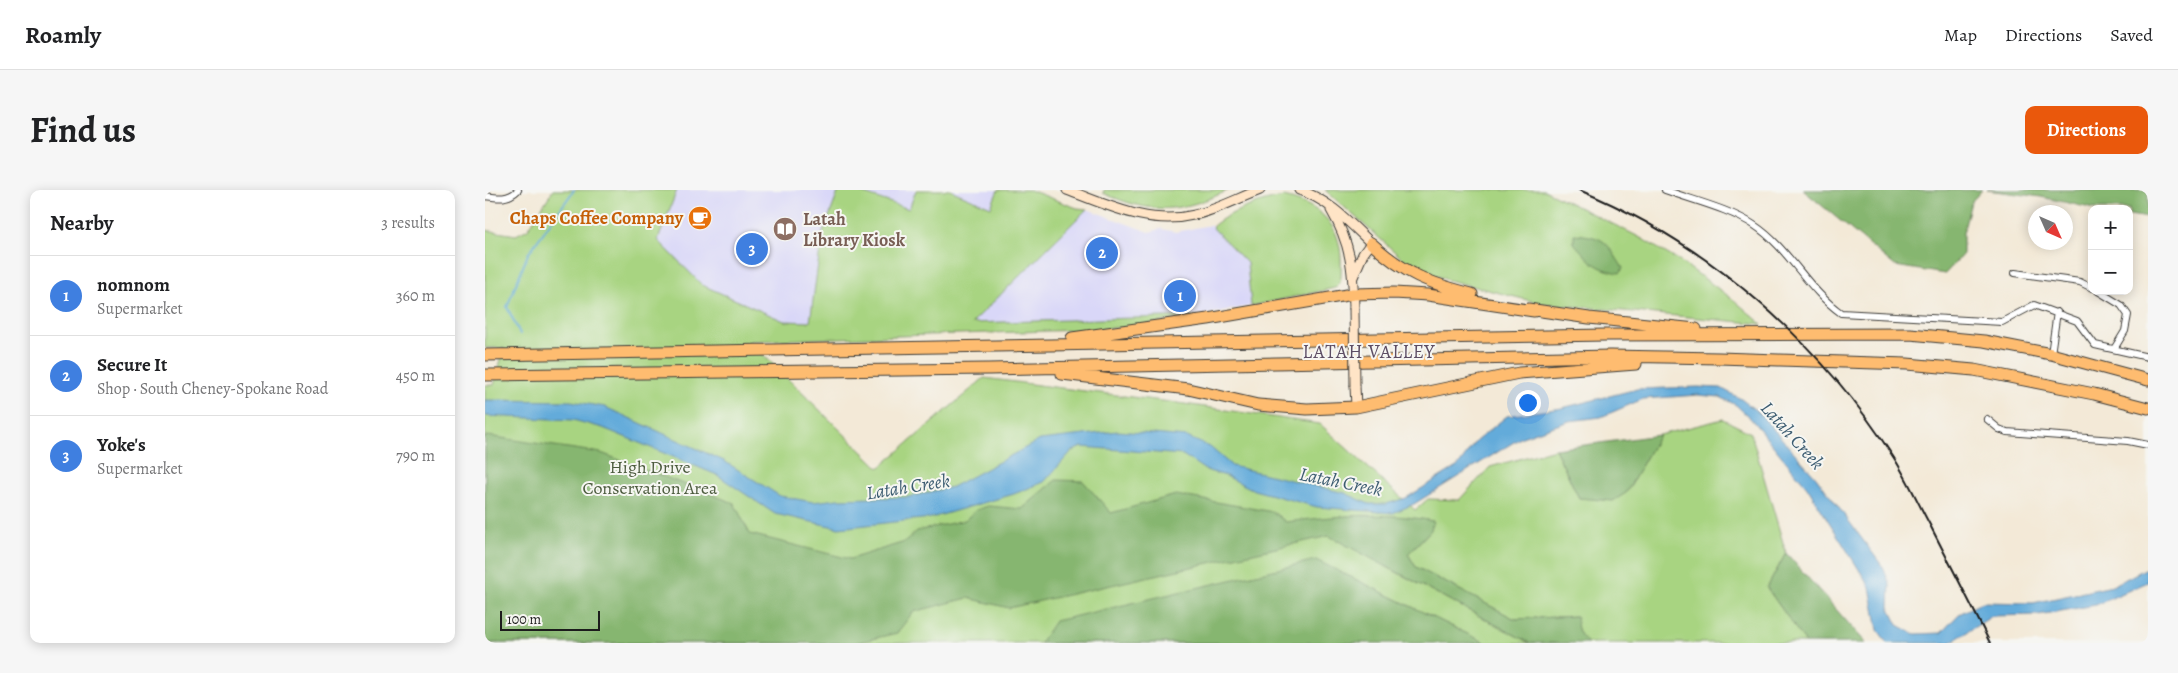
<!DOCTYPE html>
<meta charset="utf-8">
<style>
body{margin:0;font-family:Alegreya,serif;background:#f6f6f6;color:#202124}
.controls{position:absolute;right:15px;top:15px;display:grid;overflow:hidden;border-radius:10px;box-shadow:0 2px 12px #0003}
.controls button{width:45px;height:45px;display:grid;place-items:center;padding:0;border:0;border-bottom:1px solid #e0e0e0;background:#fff;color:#202124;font:25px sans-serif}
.compass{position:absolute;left:1543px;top:15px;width:45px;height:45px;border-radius:50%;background:#fff;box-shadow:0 2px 12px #0003;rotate:135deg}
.scale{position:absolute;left:15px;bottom:12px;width:100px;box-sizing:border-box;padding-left:5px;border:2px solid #1c1c1c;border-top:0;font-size:14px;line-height:18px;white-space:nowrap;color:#1c1c1c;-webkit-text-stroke:4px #f6f6f2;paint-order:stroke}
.you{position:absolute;left:1042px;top:212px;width:18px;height:18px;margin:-12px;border:4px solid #fff;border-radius:50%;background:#1a73e8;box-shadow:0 0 0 8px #1a73e833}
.badge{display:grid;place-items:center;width:32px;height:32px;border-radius:50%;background:#ea580c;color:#fff;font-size:16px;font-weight:700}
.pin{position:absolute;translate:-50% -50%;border:2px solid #fff;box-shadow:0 1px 5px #0006}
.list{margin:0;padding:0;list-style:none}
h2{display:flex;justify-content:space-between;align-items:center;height:65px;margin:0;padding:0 20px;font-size:21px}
h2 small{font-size:16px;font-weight:400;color:#757577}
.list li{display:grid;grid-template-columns:32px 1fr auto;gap:15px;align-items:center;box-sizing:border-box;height:80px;padding:0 20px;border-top:1px solid #e0e0e0}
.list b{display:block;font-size:19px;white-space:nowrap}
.list p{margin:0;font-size:16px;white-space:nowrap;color:#757577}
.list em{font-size:16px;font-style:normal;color:#757577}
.map{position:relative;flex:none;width:1663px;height:453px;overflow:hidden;border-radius:10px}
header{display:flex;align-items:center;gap:30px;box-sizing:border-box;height:70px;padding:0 25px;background:#fff;border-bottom:1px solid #e0e0e0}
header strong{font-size:24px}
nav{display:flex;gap:28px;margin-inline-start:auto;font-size:18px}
.intro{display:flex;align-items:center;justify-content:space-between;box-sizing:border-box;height:120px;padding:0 30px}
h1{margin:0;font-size:35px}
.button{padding:12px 22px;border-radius:10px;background:#ea580c;color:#fff;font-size:18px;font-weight:700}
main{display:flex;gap:30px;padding:0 30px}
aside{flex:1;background:#fff;border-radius:10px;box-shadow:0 2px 12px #0003}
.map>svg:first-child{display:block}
</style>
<header>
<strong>Roamly</strong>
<nav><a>Map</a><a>Directions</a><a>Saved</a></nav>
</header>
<div class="intro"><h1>Find us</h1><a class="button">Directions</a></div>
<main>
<aside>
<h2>Nearby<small>3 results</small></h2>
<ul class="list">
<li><span class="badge" style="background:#3f7fe0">1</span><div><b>nomnom</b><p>Supermarket</p></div><em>360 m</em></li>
<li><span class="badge" style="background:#3f7fe0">2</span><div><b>Secure It</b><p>Shop · South Cheney-Spokane Road</p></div><em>450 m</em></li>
<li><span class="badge" style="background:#3f7fe0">3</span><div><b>Yoke's</b><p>Supermarket</p></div><em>790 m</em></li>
</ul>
</aside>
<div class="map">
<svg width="1663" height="453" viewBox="0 0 1663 453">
<rect width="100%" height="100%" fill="#f6f6f2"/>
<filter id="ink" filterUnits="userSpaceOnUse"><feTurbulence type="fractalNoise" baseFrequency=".02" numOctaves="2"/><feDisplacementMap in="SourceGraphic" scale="10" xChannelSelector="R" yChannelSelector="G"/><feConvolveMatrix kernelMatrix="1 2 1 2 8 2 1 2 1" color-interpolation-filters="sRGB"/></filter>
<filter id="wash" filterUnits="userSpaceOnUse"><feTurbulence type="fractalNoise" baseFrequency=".0096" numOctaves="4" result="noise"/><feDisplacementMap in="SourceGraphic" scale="20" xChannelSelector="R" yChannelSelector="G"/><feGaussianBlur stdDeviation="1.12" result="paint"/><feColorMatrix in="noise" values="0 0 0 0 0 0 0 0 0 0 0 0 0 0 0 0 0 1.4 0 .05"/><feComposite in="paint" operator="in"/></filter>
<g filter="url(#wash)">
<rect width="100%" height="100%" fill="#f3e9d7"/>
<path fill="#d9d7f8" d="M192 0H354L337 45 325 132 299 131 217 96 173 50Z
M368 0H431L424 19Z
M465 0H513L506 17Z
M602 19 664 42 676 39 691 42 725 35 762 73 766 116 713 126 486 134Z"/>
<path fill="#a8d481" stroke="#62784e" d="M68 0H192L173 50 217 95 299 131 325 132 337 45 354 0H368L424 19 431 0H465L506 17 513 0H545L592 18 602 19 487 133 713 126 645 137 594 140 264 151 394 278 499 188 693 213 835 234 930 320 943 309 974 310 1005 277 1070 259 1094 308 1141 303 1174 245 1238 229 1266 243 1301 363 1282 398 1321 453H1103C1094 445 1091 438 1092 426L1030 429 931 377 923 364 946 340 900 376 1045 453H1001L880 394 820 453H0V195H9L19 158H0V40L31 45 43 39Z
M619 0H744C696 23 667 25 618 3Z
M840 0H1059L1154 47 1199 74 1249 110 1277 134 1054 113 963 90 936 80 919 70Z
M799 7C833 15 855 32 856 69 856 77 857 85 855 93L850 98 766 116 762 73 727 37C743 22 777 10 799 7Z"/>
<path fill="#86b66f" stroke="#516946" d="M1318 0H1497L1486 12 1478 43V64L1460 84 1410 76Z
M1502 0H1663V28L1644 25V19H1610L1556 7Z
M1089 44C1122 47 1121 52 1138 78L1135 83C1110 79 1105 71 1089 53Z
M1174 245 1141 303 1128 311 1094 308 1070 259Z
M3 246 116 263 249 313 265 344 365 369 420 352 432 341 480 330 491 320 503 316 537 319 571 290 598 291 626 323 691 305 788 322 801 332C850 326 898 321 948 331L946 340 923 364 931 377 1030 429 1092 426C1091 438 1094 445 1103 453H1045L844 346 524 418 483 408 428 422 412 443 370 453H0V247Z
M1301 363 1381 453H1321L1282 398Z
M831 370 1001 453H555L570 431Z"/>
<path fill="#63abda" stroke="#40647b" d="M1213 197 1236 198 1256 209 1273 222 1331 287 1398 377 1405 395 1404 417 1413 435 1430 444 1456 443 1474 424 1498 412 1548 413 1627 396 1660 379H1663V392L1611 415 1553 425 1507 426 1465 453H1402L1393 440 1385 397 1322 297 1266 229 1251 215 1235 207 1213 205 1158 209 1116 227 1084 231 1037 247 929 314 908 323 832 317 769 300 741 286 720 280 698 265 597 257 587 261 559 292 529 304 446 328 354 338 290 324 232 285 118 238 88 230 0 226V210L86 211 120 217 239 271 295 306 328 312 353 309 424 307 467 297 555 250 633 241 702 247 725 257 747 276 860 303 884 314H901L921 308 973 276 991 251 1022 226 1077 218 1152 199Z"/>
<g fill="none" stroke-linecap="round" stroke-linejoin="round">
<path stroke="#63abda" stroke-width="2" d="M35 144 22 117 43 64 89 0"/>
</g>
</g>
<g filter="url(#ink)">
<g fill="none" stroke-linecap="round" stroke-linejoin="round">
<g stroke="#3c3b38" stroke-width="8">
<path id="street" d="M1180 0C1207 10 1245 19 1269 35 1304 58 1322 99 1356 123L1517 132 1549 115 1592 131 1610 155 1663 167
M0 6C13 8 23 10 33 0
M1530 83 1595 92 1607 98
M1613 101 1636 115 1643 125 1640 141 1629 159
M1566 164 1572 122
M1502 229 1514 239 1522 242 1643 251 1663 255"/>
</g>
<g stroke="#3c3b38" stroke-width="11">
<path id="secondary" d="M582 0C623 15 664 36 709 25 732 20 753 8 775 0
M814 0C843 9 865 33 886 53L878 64 868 87
M846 20C866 54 868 79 869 118
M870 196 871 217"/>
</g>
<g stroke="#3c3b38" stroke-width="13">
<path id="highway" d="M886 53C920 84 943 93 987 104
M1043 119 1104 128 1211 139
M587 148 723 129 868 104 909 103 943 105 1049 121
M0 165 1121 145 1425 144 1499 151 1566 164 1663 190
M577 184 703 199 773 215 822 219 871 217 1034 183 1151 174
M0 185 504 179 1125 166 1234 168 1422 174 1489 180 1609 204 1663 218"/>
</g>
<use href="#street" stroke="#fff" stroke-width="6"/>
<use href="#secondary" stroke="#ffe4c6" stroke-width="9"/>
<use href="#highway" stroke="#febc70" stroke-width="11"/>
<path stroke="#1c1c1c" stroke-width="2" d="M1094 0C1222 52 1335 152 1409 268 1423 290 1433 313 1445 335 1465 374 1486 414 1505 453"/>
<g stroke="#3c3b38" stroke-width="11" stroke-linecap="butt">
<path id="secondary-bridge" d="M869 118 870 196"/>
</g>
<use href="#secondary-bridge" stroke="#ffe4c6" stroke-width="9"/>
</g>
</g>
<defs>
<g id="cafe-disc" transform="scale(1.25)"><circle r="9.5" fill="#e8710a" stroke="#f6f6f2"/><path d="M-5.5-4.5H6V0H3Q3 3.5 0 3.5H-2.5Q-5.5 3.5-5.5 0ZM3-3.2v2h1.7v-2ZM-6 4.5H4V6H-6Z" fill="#fff"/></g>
<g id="library-disc" transform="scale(1.25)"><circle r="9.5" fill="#8d6e63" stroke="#f6f6f2"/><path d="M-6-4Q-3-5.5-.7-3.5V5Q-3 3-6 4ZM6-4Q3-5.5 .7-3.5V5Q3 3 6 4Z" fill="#fff"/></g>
</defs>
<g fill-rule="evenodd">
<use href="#cafe-disc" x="215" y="28"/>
<use href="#library-disc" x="300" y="39"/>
</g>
<g text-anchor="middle" stroke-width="4" stroke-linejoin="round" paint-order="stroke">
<g font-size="18" font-weight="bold" fill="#c56008" stroke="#f6f6f2" text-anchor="end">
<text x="198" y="34">Chaps Coffee Company</text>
</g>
<g font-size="18" font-weight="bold" fill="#785e54" stroke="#f6f6f2" text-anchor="start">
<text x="318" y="35">Latah<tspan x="318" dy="21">Library Kiosk</tspan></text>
</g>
<g font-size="18" fill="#4d5c3f" stroke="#f6f6f2">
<text x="165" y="283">High Drive<tspan x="165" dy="21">Conservation Area</tspan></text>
</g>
<g font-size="19" letter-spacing="1" fill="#5d4d64" stroke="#f6f6f2">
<text x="884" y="168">LATAH VALLEY</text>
</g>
<g font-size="19" font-style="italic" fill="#3c5c71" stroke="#f6f6f2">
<text transform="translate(1308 245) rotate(48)" y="7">Latah Creek</text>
<text transform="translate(856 291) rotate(11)" y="7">Latah Creek</text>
<text transform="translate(423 296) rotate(-9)" y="7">Latah Creek</text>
</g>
</g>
</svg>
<div class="controls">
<button>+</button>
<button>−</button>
</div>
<svg class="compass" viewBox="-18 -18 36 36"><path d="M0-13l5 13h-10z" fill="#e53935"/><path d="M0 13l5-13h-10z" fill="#757577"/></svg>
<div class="scale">100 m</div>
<div class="you"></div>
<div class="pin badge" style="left:695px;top:106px;background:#3f7fe0">1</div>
<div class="pin badge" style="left:617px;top:63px;background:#3f7fe0">2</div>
<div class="pin badge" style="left:267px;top:59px;background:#3f7fe0">3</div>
</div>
</main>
